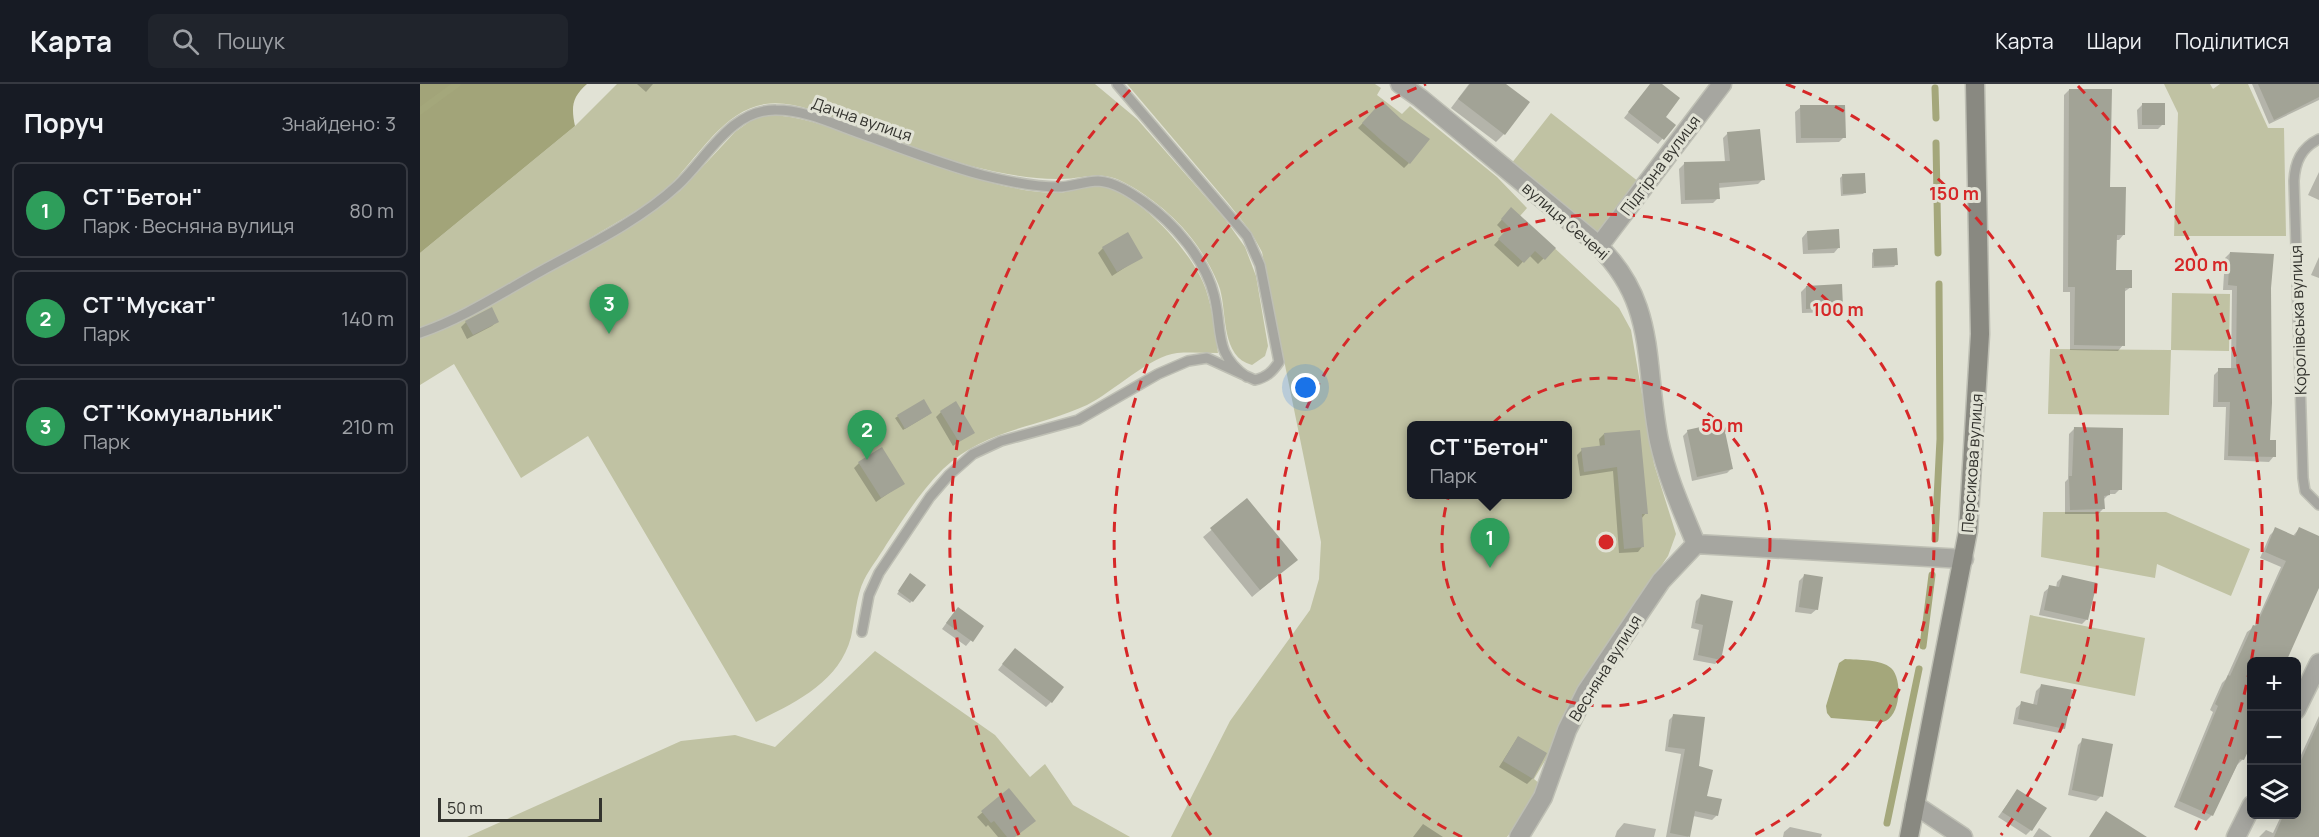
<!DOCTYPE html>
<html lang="uk">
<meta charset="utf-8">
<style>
body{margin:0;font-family:Manrope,sans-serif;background:#20242c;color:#f1f3f6}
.controls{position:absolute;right:18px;bottom:18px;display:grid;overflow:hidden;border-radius:9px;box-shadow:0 3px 15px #0003}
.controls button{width:54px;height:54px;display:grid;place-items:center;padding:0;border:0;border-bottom:2px solid #363941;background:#171b24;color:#f1f3f6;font:30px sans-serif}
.scale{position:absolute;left:18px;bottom:15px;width:164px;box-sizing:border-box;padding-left:6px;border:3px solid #33332e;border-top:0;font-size:16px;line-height:21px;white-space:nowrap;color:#33332e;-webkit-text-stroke:4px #e1e2d5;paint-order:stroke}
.you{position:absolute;left:886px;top:304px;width:21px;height:21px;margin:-15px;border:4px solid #fff;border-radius:50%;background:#1a73e8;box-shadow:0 0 0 9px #1a73e833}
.badge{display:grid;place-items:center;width:39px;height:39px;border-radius:50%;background:#1a73e8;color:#fff;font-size:20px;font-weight:700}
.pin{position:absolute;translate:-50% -50px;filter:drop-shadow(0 2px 3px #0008)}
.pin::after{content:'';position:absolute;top:32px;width:21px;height:18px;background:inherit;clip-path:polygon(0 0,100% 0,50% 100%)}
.popup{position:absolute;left:987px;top:337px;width:165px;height:78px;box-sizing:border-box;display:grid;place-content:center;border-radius:9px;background:#171b24;filter:drop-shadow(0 2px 4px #0005);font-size:20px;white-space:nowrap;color:#9ea1a6}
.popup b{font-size:22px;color:#f1f3f6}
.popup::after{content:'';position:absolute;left:50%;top:100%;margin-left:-12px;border:12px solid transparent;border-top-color:#171b24}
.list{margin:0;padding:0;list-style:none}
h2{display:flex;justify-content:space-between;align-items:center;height:78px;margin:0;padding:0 24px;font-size:26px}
h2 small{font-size:20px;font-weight:400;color:#9ea1a6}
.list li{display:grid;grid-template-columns:39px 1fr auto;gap:18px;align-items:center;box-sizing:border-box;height:96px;margin:0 12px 12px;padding:0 12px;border:2px solid #363941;border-radius:9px}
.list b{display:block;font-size:22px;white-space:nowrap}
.list p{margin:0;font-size:20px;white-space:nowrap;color:#9ea1a6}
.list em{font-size:20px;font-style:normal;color:#9ea1a6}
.icon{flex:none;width:33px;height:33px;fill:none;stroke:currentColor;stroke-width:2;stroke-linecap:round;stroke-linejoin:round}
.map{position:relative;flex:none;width:1899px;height:753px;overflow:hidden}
header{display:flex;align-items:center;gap:36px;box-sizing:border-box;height:84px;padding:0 30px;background:#171b24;border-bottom:2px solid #363941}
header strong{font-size:28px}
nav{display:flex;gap:33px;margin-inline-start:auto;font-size:21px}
.search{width:420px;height:54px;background:#20242c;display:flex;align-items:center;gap:15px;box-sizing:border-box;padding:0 21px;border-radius:9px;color:#9ea1a6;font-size:22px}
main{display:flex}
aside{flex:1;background:#171b24}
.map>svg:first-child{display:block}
</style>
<header>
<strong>Карта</strong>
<div class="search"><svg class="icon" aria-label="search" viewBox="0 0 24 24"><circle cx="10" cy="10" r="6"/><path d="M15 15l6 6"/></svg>Пошук</div>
<nav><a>Карта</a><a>Шари</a><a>Поділитися</a></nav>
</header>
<main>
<aside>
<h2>Поруч<small>Знайдено: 3</small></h2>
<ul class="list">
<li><span class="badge" style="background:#2e9e5b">1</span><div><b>СТ &quot;Бетон&quot;</b><p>Парк · Весняна вулиця</p></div><em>80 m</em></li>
<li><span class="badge" style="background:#2e9e5b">2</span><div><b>СТ &quot;Мускат&quot;</b><p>Парк</p></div><em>140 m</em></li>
<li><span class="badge" style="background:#2e9e5b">3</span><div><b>СТ &quot;Комунальник&quot;</b><p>Парк</p></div><em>210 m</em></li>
</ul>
</aside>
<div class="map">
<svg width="1899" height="753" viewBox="0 0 1899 753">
<rect width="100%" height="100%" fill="#e1e2d5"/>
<path fill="#c0c2a3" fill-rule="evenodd" d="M197 0H675L717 35 805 135 825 163 836 192 848 262 845 272 832 281C801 273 807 230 800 205 796 193 789 180 782 169 764 140 736 116 707 100 678 84 666 96 637 95 608 95 579 89 551 82 508 70 467 52 425 38 401 29 371 16 345 20 305 26 279 71 253 98 230 121 200 136 172 153 117 186 61 221 0 244V169L155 42Z
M707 0H955L961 4 957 11 982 30 990 22 1077 93 1107 124 1100 132 1199 224 1211 246 1234 380 1256 450 1248 472 1210 527 1145 631 1129 670 1114 695 1120 700 1102 734 1087 753H751L810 637 890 526 899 495 901 458 842 168 831 148 808 119ZM992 342H1148V410H992Z
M1744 0H1790L1793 5 1800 0H1828L1848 44H1864L1866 152H1754L1758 29Z
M1131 29 1219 98 1179 152 1091 80Z
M349 31C380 32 407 42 437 53 472 66 508 80 544 91 573 100 608 109 638 109 652 108 665 101 678 102 718 106 775 171 786 206 793 227 795 248 798 269 784 269 770 268 757 269 730 272 693 308 667 321 617 344 565 345 523 385 500 408 484 434 466 461 459 473 450 484 444 496 436 512 435 535 431 553 419 599 374 619 336 638L168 352 101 394 34 280 0 301V253L20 247 71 221 210 143 260 107 315 48 333 35Z
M1752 209 1810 210 1809 267 1751 266 1749 331 1628 330 1630 265 1751 266Z
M1623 428H1746L1830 465 1811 512 1737 480 1735 494 1621 473Z
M1610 531 1725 554 1715 612 1600 589Z
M455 567 575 651 610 693 625 680 653 721 710 753H47L261 657 315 651 355 663Z"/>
<path fill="#a2a479" d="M0 0H167C152 13 151 23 155 42L0 169Z"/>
<path fill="#a4a77b" d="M1425 575C1438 576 1461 575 1471 584 1483 595 1481 633 1463 638L1411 634 1407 629 1406 622 1419 579Z"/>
<path fill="#0003" d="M217 0H233L226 8Z
M1049 0H1083L1084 50 1076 58 1031 24Z
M1231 0H1239L1244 33 1254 41 1238 60 1204 34Z
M1832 0H1899V16L1849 40Z
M1649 6 1688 104 1704 150 1699 156H1695V187L1711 203 1704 208 1703 261 1698 267 1650 266V208H1643L1644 11Z
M962 19 989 79 984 84 938 44Z
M1722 21 1743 40 1738 45H1718L1717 26Z
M1381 23 1424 53 1419 58 1376 59 1375 28Z
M1308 49 1343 95 1338 100 1298 104V114L1293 119 1261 120 1259 85 1264 80 1305 78 1303 54Z
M1899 88V116L1888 111Z
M1422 92 1445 108 1443 110 1421 112 1420 94Z
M1091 125 1134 164 1118 180 1109 171 1098 183 1074 161 1085 149 1077 141Z
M1387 148 1419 163 1414 169 1383 170 1382 154Z
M683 164 721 173 692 192 678 169Z
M1454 167 1476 180 1474 183 1452 184V169Z
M1810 169 1850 204 1849 358 1854 372 1849 378 1804 376 1806 323H1793L1794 291 1799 286H1811L1812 206H1803L1805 174Z
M1899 173V194L1891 191Z
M1386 203 1422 223 1417 228 1382 229 1381 208Z
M77 237 72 242 47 255 41 243 46 238Z
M503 317 508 331 483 346 475 334Z
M521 328 553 348 533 362 516 333Z
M1654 345 1700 405 1695 410H1689L1683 416V425L1678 430H1645V398L1648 395 1649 350Z
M1268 347 1312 384 1307 389 1272 397 1263 352Z
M1184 350 1226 429 1221 435 1222 463 1218 468 1199 469 1193 387 1160 392 1157 371 1162 366 1180 363 1179 355Z
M439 379 483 399 456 418 434 384Z
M827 416 868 483 832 513 783 453Z
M1856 445 1872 453 1879 445 1899 454V501L1832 578 1823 675 1817 681 1792 731 1786 737 1754 723 1793 628 1790 626 1802 599 1806 595 1827 548 1834 543 1861 483 1840 474 1850 451Z
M1384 492 1397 525 1391 530 1375 528 1379 497Z
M1642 493 1667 535 1662 540 1619 531 1624 508 1630 503 1636 504 1637 498Z
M488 494 492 517 490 519 477 510Z
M1281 512 1300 575 1295 580 1273 576 1279 546 1271 544 1276 517Z
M533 530 562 543 546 562 522 545Z
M590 571 631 618 626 623 578 586Z
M1621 602 1644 644 1639 649 1593 640 1596 624 1602 619 1613 621 1616 607Z
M1254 631 1277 684 1286 714 1297 731 1292 736 1273 732 1268 753H1246L1261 670 1245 667 1249 636Z
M1899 632V753H1839L1846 746 1853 749 1862 730H1876V682Z
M1098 653 1125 669 1112 695 1107 700 1079 683Z
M1663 656 1681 712 1676 717 1648 711 1658 661Z
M589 706 594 753H578L568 741 566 743 557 733Z
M1597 707 1611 746 1606 751 1578 733Z
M1204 739 1236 745 1234 753H1195L1197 747Z
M1003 740 1023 753H993Z
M1370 743 1402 750 1401 753H1363L1364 748Z
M1619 744 1632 753H1613Z"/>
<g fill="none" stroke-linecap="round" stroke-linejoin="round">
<path stroke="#a4a77b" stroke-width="7" d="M1515 4 1516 34
M0 27 37 0
M1516 59 1518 169
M1515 455 1520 355 1519 200
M1503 562 1512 491
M1467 739 1499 585"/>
</g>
<path fill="#a2a396" d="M1050 0H1086L1110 18 1085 51 1038 15Z
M1230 0H1242L1260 14 1246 33 1256 41 1244 56 1208 28Z
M1838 0H1899V13L1854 36Z
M1649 5H1692L1690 103H1706L1705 151H1697L1696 186H1712V204H1705V262L1654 261 1655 203H1648Z
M962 17 981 35 1010 55 990 80 963 58 942 39Z
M1722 19H1745V41H1722Z
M1380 21H1425L1426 54H1381Z
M1340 45 1345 96 1299 99 1300 115 1265 116 1264 78 1310 77 1307 48Z
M1445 89 1446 109 1423 110 1422 90Z
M1091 123 1136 164 1125 176 1115 167 1104 179 1078 155 1089 143 1081 135Z
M1419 145 1420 164 1388 166 1387 147Z
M708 148 723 174 697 188 682 163Z
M1477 164 1478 181 1454 182 1453 165Z
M1810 168 1854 170 1851 204 1852 319 1850 356H1856V373L1808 372 1810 318H1798V284H1816L1817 202 1808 201Z
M1422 200 1423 223 1386 225V202Z
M72 223 79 238 53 251 45 237Z
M504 315 512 329 485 345 477 331Z
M536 317 555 349 539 358 520 327Z
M1303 338 1313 385 1277 393 1267 346Z
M1654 343 1703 344 1702 406H1690V411L1684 412 1685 425 1650 426 1649 392H1652Z
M1220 346 1228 430H1222L1224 463 1204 465 1197 383 1164 388 1161 364 1185 361 1184 349Z
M462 363 485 400 461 414 438 378Z
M827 414 878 476 840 506 790 444Z
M1855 443 1875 452 1879 443 1899 452V504L1866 578H1832V659L1824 676 1820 675 1793 732 1759 717 1798 622 1795 620 1808 591 1810 592 1833 541 1836 542 1866 477 1845 468Z
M490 489 506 501 493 518 478 507Z
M1384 490 1403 493 1398 526 1379 523Z
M1642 491 1677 499 1668 536 1624 526 1629 501 1639 503Z
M1281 510 1313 517 1301 576 1278 571 1283 541 1275 539Z
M538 523 564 542 553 558 526 539Z
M595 564 644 603 632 619 582 580Z
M1621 600 1653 606 1645 645 1598 635 1601 617 1617 621Z
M1253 630 1285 633 1279 682 1293 686 1287 712 1302 715 1298 732 1275 727 1270 753 1250 749 1265 665 1248 663Z
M1899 637V753H1854L1864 730H1876V688Z
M1098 652 1127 669 1113 695 1083 677Z
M1662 654 1693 660 1683 713 1652 706Z
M589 704 616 737 595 753H587L574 737 571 739 561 727Z
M1597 705 1627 724 1612 747 1582 728Z
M1686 727 1727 753H1669Z"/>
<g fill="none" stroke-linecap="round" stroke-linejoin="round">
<g stroke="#bebfb4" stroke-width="12">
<path id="lane" d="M1899 55C1881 64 1875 78 1874 97L1883 394 1885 407 1899 421
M0 249C44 234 83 208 123 186 169 161 219 137 258 101 287 74 311 25 356 26 382 26 407 37 431 46 474 61 517 79 562 91 586 97 612 103 638 103 651 103 665 97 678 97 695 98 711 109 724 118 754 139 785 175 794 211 803 246 793 270 827 293
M442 548 449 511 459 489 510 413 529 391 553 370 581 357 658 336 738 290 768 277 787 274 835 296C847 293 852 288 859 278L840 181 827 152 697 0"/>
</g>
<g stroke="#bebfb4" stroke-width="21">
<path id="street" d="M980 0 1000 14 1171 155C1239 216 1223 277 1239 357 1247 393 1262 426 1276 460
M1179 162 1302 0
M1276 460 1544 475
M1876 626 1899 579
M1495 721 1543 753
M1099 753 1123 713 1147 646 1166 608 1241 497 1276 460
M1816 753 1832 721"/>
</g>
<g stroke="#bebfb4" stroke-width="21">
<path id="secondary" d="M1489 753 1548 447 1560 250 1555 0"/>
</g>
<use href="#lane" stroke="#a6a6a0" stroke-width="9"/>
<use href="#street" stroke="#a6a6a0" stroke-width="18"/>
<use href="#secondary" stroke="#898981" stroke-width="18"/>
</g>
<g fill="none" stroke="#d62828" stroke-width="3" stroke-dasharray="10 8">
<circle cx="1186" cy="458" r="164"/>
<path d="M1042 753A328 328 0 1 1 1330 753"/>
<path d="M791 751A492 492 0 0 1 1006 0M1366 0A492 492 0 0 1 1581 751"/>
<path d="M599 751A656 656 0 0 1 714 2M1658 2A656 656 0 0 1 1773 751"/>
</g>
<g text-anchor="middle" stroke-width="6" stroke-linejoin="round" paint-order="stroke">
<g font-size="16" fill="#33332e" stroke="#e1e2d5">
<text transform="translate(442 35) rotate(19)" y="6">Дачна вулиця</text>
<text transform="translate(1240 81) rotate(-53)" y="6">Підгірна вулиця</text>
<text transform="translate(1146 137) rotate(41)" y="6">вулиця Сечені</text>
<text transform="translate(1878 236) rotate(-92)" y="6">Королівська вулиця</text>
<text transform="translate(1552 379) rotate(-86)" y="6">Персикова вулиця</text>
<text transform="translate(1185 584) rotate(-58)" y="6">Весняна вулиця</text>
</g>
</g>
<circle cx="1186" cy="458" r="9" fill="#d62828" stroke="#e1e2d5" stroke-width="3"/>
<g font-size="18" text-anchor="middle" font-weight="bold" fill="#d62828" stroke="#e1e2d5" stroke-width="6" stroke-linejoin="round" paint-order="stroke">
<text x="1534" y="116">150 m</text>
<text x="1781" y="187">200 m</text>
<text x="1418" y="232">100 m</text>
<text x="1302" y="348">50 m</text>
</g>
</svg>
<div class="controls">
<button>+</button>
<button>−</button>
<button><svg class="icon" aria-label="layers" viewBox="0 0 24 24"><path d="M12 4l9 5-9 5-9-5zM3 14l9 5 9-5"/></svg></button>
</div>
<div class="scale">50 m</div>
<div class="you"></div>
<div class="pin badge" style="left:1070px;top:484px;background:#2e9e5b">1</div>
<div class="popup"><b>СТ &quot;Бетон&quot;</b>Парк</div>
<div class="pin badge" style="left:447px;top:376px;background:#2e9e5b">2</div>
<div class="pin badge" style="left:189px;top:250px;background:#2e9e5b">3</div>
</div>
</main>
